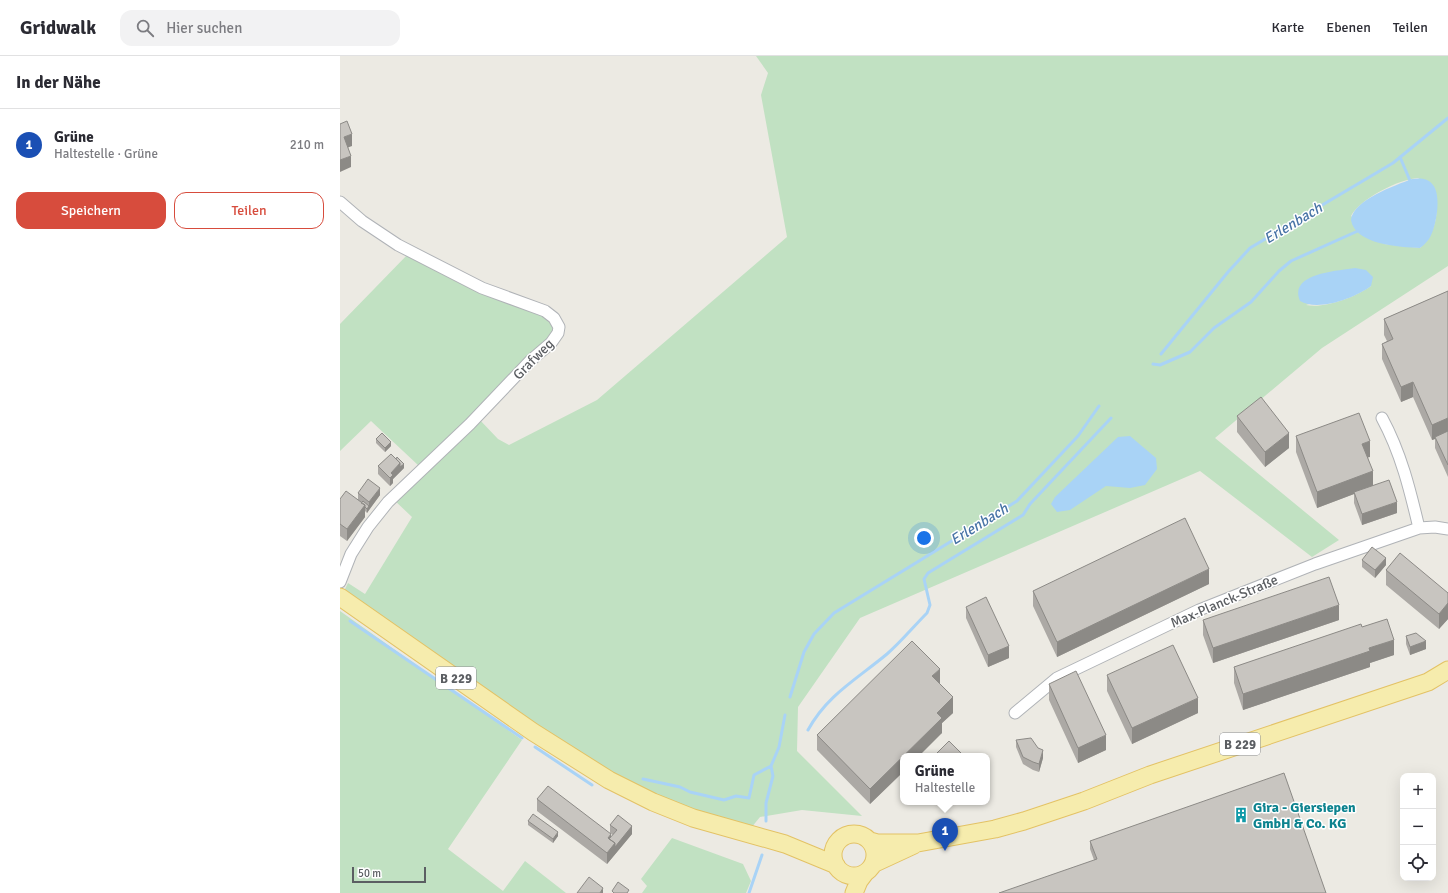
<!DOCTYPE html>
<html lang="de">
<meta charset="utf-8">
<style>
body{margin:0;font-family:Signika,sans-serif;background:#f2f2f3;color:#2b2b33}
.controls{position:absolute;right:12px;bottom:12px;display:grid;overflow:hidden;border-radius:8px;box-shadow:0 4px 16px #0002}
.controls button{width:36px;height:36px;display:grid;place-items:center;padding:0;border:0;border-bottom:1px solid #e1e1e2;background:#fff;color:#2b2b33;font:20px sans-serif}
.scale{position:absolute;left:12px;bottom:10px;width:74px;box-sizing:border-box;padding-left:4px;border:2px solid #5b5e62;border-top:0;font-size:11px;line-height:14px;white-space:nowrap;color:#5b5e62;-webkit-text-stroke:3px #fff;paint-order:stroke}
.you{position:absolute;left:584px;top:482px;width:14px;height:14px;margin:-10px;border:3px solid #fff;border-radius:50%;background:#1a73e8;box-shadow:0 0 0 6px #1a73e833}
.badge{display:grid;place-items:center;width:26px;height:26px;border-radius:50%;background:#d74c3d;color:#fff;font-size:13px;font-weight:700}
.pin{position:absolute;translate:-50% -33px;filter:drop-shadow(0 1px 2px #0008)}
.pin::after{content:'';position:absolute;top:21px;width:14px;height:12px;background:inherit;clip-path:polygon(0 0,100% 0,50% 100%)}
.popup{position:absolute;left:560px;top:697px;width:90px;height:52px;box-sizing:border-box;display:grid;place-content:center;border-radius:8px;background:#fff;filter:drop-shadow(0 1px 3px #0005);font-size:13px;white-space:nowrap;color:#7c7c81}
.popup b{font-size:15px;color:#2b2b33}
.popup::after{content:'';position:absolute;left:50%;top:100%;margin-left:-8px;border:8px solid transparent;border-top-color:#fff}
.list{margin:0;padding:0;list-style:none}
h2{display:flex;justify-content:space-between;align-items:center;height:52px;margin:0;padding:0 16px;font-size:17px}
h2 small{font-size:13px;font-weight:400;color:#7c7c81}
.list li{display:grid;grid-template-columns:26px 1fr auto;gap:12px;align-items:center;box-sizing:border-box;height:72px;padding:0 16px;border-top:1px solid #e1e1e2}
.list b{display:block;font-size:15px;white-space:nowrap}
.list p{margin:0;font-size:13px;white-space:nowrap;color:#7c7c81}
.list em{font-size:13px;font-style:normal;color:#7c7c81}
.actions{display:flex;gap:8px;padding:12px 16px}
.actions a{flex:1;padding:9px 0;border:1px solid #d74c3d;border-radius:12px;text-align:center;font-size:14px;color:#d74c3d}
.actions .main{background:#d74c3d;color:#fff}
.icon{flex:none;width:22px;height:22px;fill:none;stroke:currentColor;stroke-width:2;stroke-linecap:round;stroke-linejoin:round}
.map{position:relative;flex:none;width:1108px;height:837px;overflow:hidden}
header{display:flex;align-items:center;gap:24px;box-sizing:border-box;height:56px;padding:0 20px;background:#fff;border-bottom:1px solid #e1e1e2}
header strong{font-size:19px}
nav{display:flex;gap:22px;margin-inline-start:auto;font-size:14px}
.search{width:280px;height:36px;background:#f2f2f3;display:flex;align-items:center;gap:10px;box-sizing:border-box;padding:0 14px;border-radius:12px;color:#7c7c81;font-size:15px}
main{display:flex}
aside{flex:1;background:#fff}
.map>svg:first-child{display:block}
</style>
<header>
<strong>Gridwalk</strong>
<div class="search"><svg class="icon" aria-label="search" viewBox="0 0 24 24"><circle cx="10" cy="10" r="6"/><path d="M15 15l6 6"/></svg>Hier suchen</div>
<nav><a>Karte</a><a>Ebenen</a><a>Teilen</a></nav>
</header>
<main>
<aside>
<h2>In der Nähe<small></small></h2>
<ul class="list">
<li><span class="badge" style="background:#1a4fb4">1</span><div><b>Grüne</b><p>Haltestelle · Grüne</p></div><em>210 m</em></li>
</ul>
<div class="actions"><a class="main">Speichern</a><a>Teilen</a></div>
</aside>
<div class="map">
<svg width="1108" height="837" viewBox="0 0 1108 837">
<rect width="100%" height="100%" fill="#eceae3"/>
<path fill="#c1e1c2" fill-rule="evenodd" d="M416 0H1108V210L982 292 875 382 999 484 972 501 860 415 520 562 458 651 457 695 522 760 462 754 420 761 411 772C313 750 241 699 160 643 108 607 56 571 4 535L8 527 25 538 72 461 53 443 138 362 158 383 169 389 257 344 447 181 421 39 428 17ZM1078 122 1095 133C1099 156 1097 175 1080 192L1044 188 1011 160C1020 143 1059 123 1078 122ZM1031 230C1016 241 984 253 966 249Z
M69 197 196 254 214 268 213 275 209 284 79 410 31 365 0 395V268Z
M0 555 182 684 108 793 163 835 185 805 226 837H0Z
M332 782 403 808 411 825 406 837H302L307 830 301 823Z"/>
<path fill="#a9d3f6" d="M1072 123C1080 122 1088 122 1093 129 1102 140 1096 172 1089 183 1086 187 1083 190 1080 192 1060 191 1015 189 1011 164 1013 144 1056 129 1072 123Z
M1015 212 1026 214 1033 221 1031 230C1015 242 978 256 960 245 948 217 998 215 1015 212Z
M790 380 816 402 817 413 805 429 790 432 766 430 730 454 717 456 711 448 715 441 778 381Z"/>
<g fill="none" stroke-linecap="round" stroke-linejoin="round">
<path stroke="#a9d3f6" stroke-width="3" d="M1060 101 1071 127
M821 298 888 216 910 192 1053 107 1108 62
M813 308 820 309 850 296 874 272 911 246 939 215 951 205 1020 174
M10 565 182 682
M450 641 464 596 474 578 494 557 677 445 738 380 759 350
M468 674C487 639 517 623 547 598 561 586 574 570 587 557L590 549 584 523 588 517 683 459 690 448 771 362
M195 691 252 729
M303 723 340 731 350 736 384 744 396 740 409 742 414 719 431 710
M426 765V747L433 720 431 710 439 691 445 659
M409 837 422 799"/>
<g stroke="#b0b3b7" stroke-width="13">
<path id="minor" d="M0 146 22 165 58 189 142 232 205 255 214 262 219 271 218 277 211 287 190 305 130 368 48 446 28 471 11 498 0 526
M1042 362C1061 397 1070 434 1079 472
M675 657 717 622 859 554 975 508 1079 472 1095 471 1108 473"/>
</g>
<g stroke="#e3c265" stroke-width="19">
<path id="primary" d="M0 541 193 676 269 724 313 746 353 762 445 788 496 809
M493 799a21 21 0 1 1 42 0a21 21 0 1 1-42 0Z
M530 785 537 787H578L655 773 684 765 744 745 810 719 1088 626 1108 614
M533 808 574 789
M514 837 519 825 525 817"/>
</g>
<use href="#minor" stroke="#fff" stroke-width="11"/>
<use href="#primary" stroke="#f6ecad" stroke-width="17"/>
</g>
<path fill="#aca9a5" d="M1108 235V421L1095 392V383L1092 384 1073 341 1061 346 1042 303V288L1047 285 1044 279V263Z
M897 360 949 392 925 411 897 376Z
M956 380 1030 401H1028L1033 429 1057 457 1022 469 1014 447V438L977 452 956 396Z
M36 383 51 390 45 396 36 387Z
M38 410 64 412 53 423V427L50 430 38 418Z
M18 437 40 439 27 457 25 455V461L7 485 0 480V443L18 444Z
M1022 504 1046 509 1035 522 1022 511Z
M1046 514 1108 537V563L1099 573 1046 529Z
M869 528 717 601 693 550V535Z
M626 551 669 602 648 611 626 562Z
M863 564H999L873 607 863 579Z
M1022 571 1054 599 1030 607V611L903 654 894 627V611Z
M1066 580 1086 593 1070 599 1066 588Z
M767 619 858 657 792 688 767 635Z
M600 628 613 657 602 667V677L563 700V716L530 748 477 694V679Z
M709 628 766 694 738 707 709 644Z
M676 684 703 702 699 716 693 714 683 708 676 691Z
M197 743 271 782 273 779 270 777V769L292 778 267 808 197 755Z
M188 765 218 780 213 787 188 769Z
M750 785 986 837 754 804 750 793Z"/>
<path fill="#8c8a86" d="M12 78V90L4 93V81Z
M11 100V111L0 116V104Z
M1073 326V341L1061 346V331Z
M1108 362V377L1095 381V383L1092 384V369Z
M949 377V392L925 411V396Z
M1030 385V401L1022 403V388Z
M51 386V390L45 396V392Z
M60 407 64 408V412L53 423V427L50 430V422L51 417Z
M1033 415V431L1014 436V438L977 452V436Z
M40 432V439L29 454V446Z
M1057 446V457L1022 469V458Z
M25 449V461L7 485V473Z
M29 450V454L27 457V453Z
M1046 502V509L1035 522V514Z
M869 513V528L717 601V586Z
M1108 547V563L1099 573V558Z
M999 549V564L873 607V592Z
M1054 584V599L1030 607V611L903 654V638L1029 592Z
M1086 585V593L1070 599V591Z
M669 590V602L648 611V599Z
M600 613V628L592 620Z
M613 641V657L602 667V677L579 700H563L597 657Z
M858 642V657L792 688V672Z
M766 679V694L738 707V692Z
M703 694V702L699 716V708Z
M563 700V716L530 748V733Z
M292 770V778L267 808V797L275 787Z
M218 776V780L213 787V783Z
M271 778V788L268 782Z
M263 832V837H260Z"/>
<path fill="#c8c5c0" stroke="#8c8a86" d="M7 65 12 78 4 81 11 100 0 104V68Z
M1108 235V362L1092 369 1073 326 1061 331 1042 288 1053 283 1044 263Z
M921 341 949 377 925 396 897 360Z
M1019 357 1030 385 1022 388 1033 415 977 436 956 380Z
M1108 375V409L1095 381Z
M42 377 51 386 45 392 36 383Z
M51 398 60 407 51 417 53 419 50 422 38 410Z
M57 401 64 408 60 411V407L56 403Z
M28 423 40 432 29 446 18 437Z
M1049 424 1057 446 1022 458 1014 436Z
M6 435 25 449 7 473 0 468V443Z
M23 445 29 450 27 453 25 451V449L21 447Z
M845 462 869 513 717 586 693 535Z
M1032 491 1046 502 1035 514 1022 504Z
M1060 497 1108 537V547L1099 558 1046 514Z
M989 521 999 549 873 592 863 564Z
M646 541 669 590 648 599 626 551Z
M1047 563 1054 584 1029 592 1030 595 903 638 894 611 1021 568 1022 571Z
M1076 577 1086 585 1070 591 1066 580Z
M572 585 600 613 592 620 613 641 597 657 602 662 530 733 477 679Z
M833 589 858 642 792 672 767 619Z
M736 615 766 679 738 692 709 628Z
M691 682 698 692 703 694 699 708 693 706 683 701 676 684Z
M609 685 624 700H594Z
M944 717 986 837H659L757 803 750 785Z
M208 730 271 778 268 782 275 787 267 797 197 743Z
M193 758 218 776 213 783 188 765Z
M278 759 292 770 275 791V787L269 783 277 774 270 769Z
M249 821 263 832 260 837H237Z
M278 826 289 834 287 837H274L272 835Z"/>
<defs>
<g id="building-bare" transform="scale(1.2)"><path d="M-4-6H4V6H1V3H-1V6H-4ZM-2.5-4.3h1.7v1.8h-1.7ZM.8-4.3h1.7v1.8H.8ZM-2.5-1h1.7V.8h-1.7ZM.8-1h1.7V.8H.8Z" fill="#0f9aa8" stroke="#fff" stroke-width="2.5" paint-order="stroke"/></g>
</defs>
<g fill-rule="evenodd">
<use href="#building-bare" x="901" y="759"/>
</g>
<g text-anchor="middle" stroke-width="3" stroke-linejoin="round" paint-order="stroke">
<g fill="#fff" stroke="#8c8e91" stroke-width="1">
<rect x="96" y="611" width="40" height="22" rx="3"/>
<rect x="880" y="677" width="40" height="22" rx="3"/>
</g>
<g font-size="13" font-weight="bold" fill="#5b5e62">
<text x="116" y="627">B 229</text>
<text x="900" y="693">B 229</text>
</g>
<g font-size="14" fill="#5b5e62" stroke="#fff">
<text transform="translate(193 303) rotate(-45)" y="5">Grafweg</text>
<text transform="translate(884 545) rotate(-23)" y="5">Max-Planck-Straße</text>
</g>
<g font-size="14" font-weight="bold" fill="#0d838f" stroke="#fff" text-anchor="start">
<text x="913" y="756">Gira - Giersiepen<tspan x="913" dy="16">GmbH &amp; Co. KG</tspan></text>
</g>
<g font-size="15" font-style="italic" fill="#4874a6" stroke="#fff">
<text transform="translate(953 167) rotate(-31)" y="5">Erlenbach</text>
<text transform="translate(639 468) rotate(-32)" y="5">Erlenbach</text>
</g>
</g>
</svg>
<div class="controls">
<button>+</button>
<button>−</button>
<button><svg class="icon" aria-label="locate" viewBox="0 0 24 24"><circle cx="12" cy="12" r="6"/><path d="M12 2v4M12 18v4M2 12h4M18 12h4"/></svg></button>
</div>
<div class="scale">50 m</div>
<div class="you"></div>
<div class="pin badge" style="left:605px;top:795px;background:#1a4fb4">1</div>
<div class="popup"><b>Grüne</b>Haltestelle</div>
</div>
</main>
